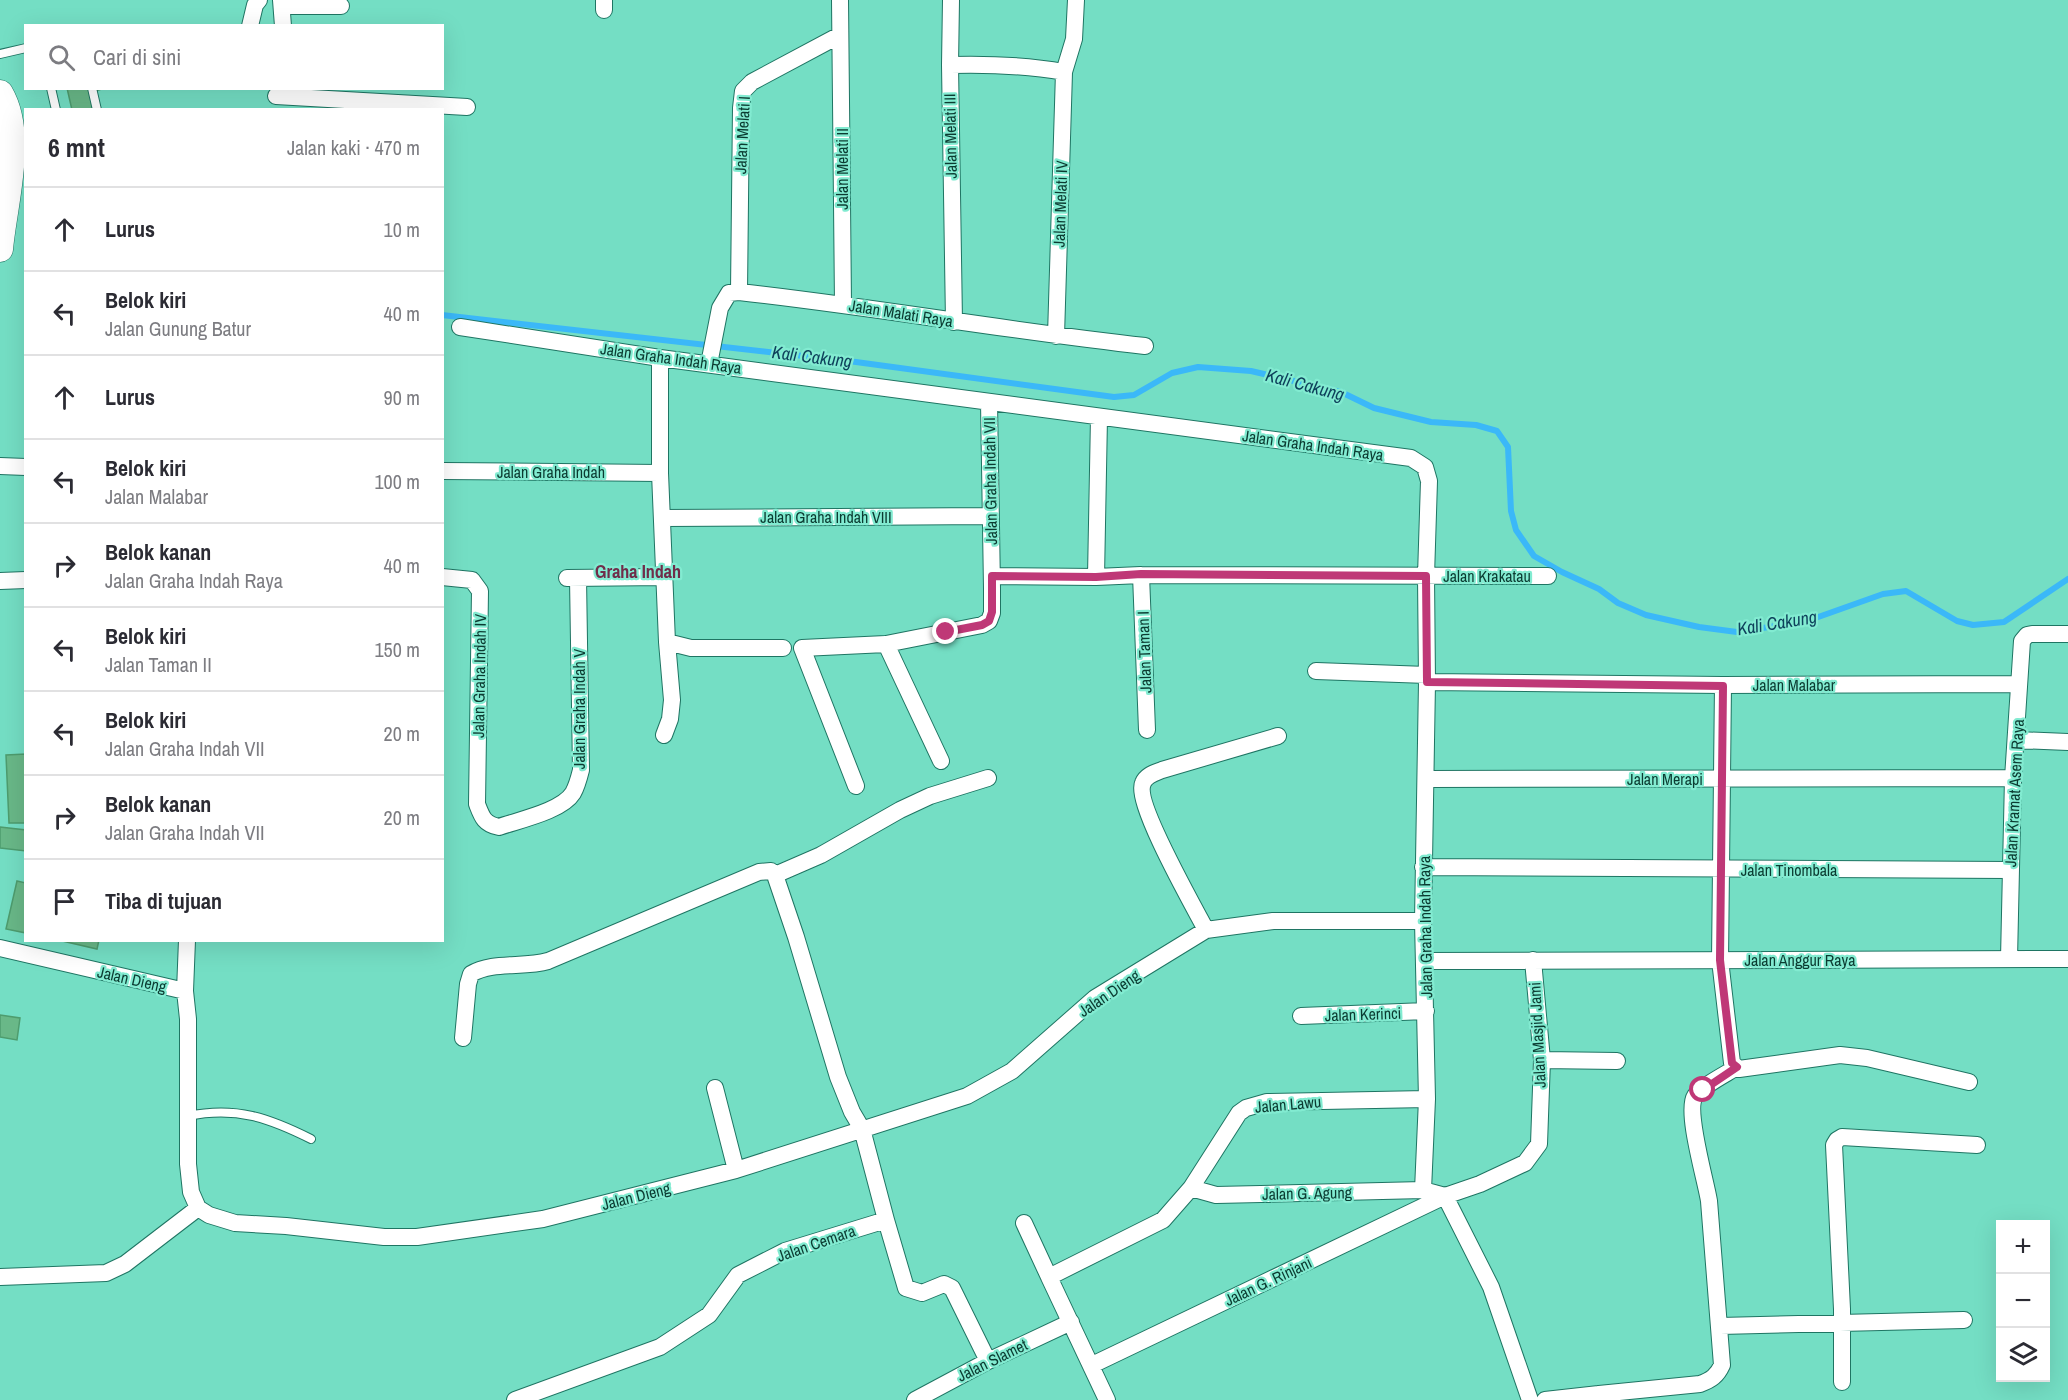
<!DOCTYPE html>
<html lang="id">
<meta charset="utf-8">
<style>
body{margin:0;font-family:"Archivo Narrow",sans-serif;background:#f7f7f7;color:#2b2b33}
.controls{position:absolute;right:18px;bottom:18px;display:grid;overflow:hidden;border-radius:0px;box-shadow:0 6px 24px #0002}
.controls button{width:54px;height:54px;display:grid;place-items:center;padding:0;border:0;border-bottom:2px solid #e1e1e2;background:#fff;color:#2b2b33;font:30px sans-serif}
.stop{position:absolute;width:18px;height:18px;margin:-14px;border:4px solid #bf3877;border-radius:50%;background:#fff}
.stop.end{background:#bf3877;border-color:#fff;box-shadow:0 2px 6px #0008}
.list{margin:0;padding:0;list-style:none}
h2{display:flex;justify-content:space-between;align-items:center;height:78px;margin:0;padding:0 24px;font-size:26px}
h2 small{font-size:20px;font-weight:400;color:#7c7c81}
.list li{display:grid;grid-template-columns:39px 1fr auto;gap:18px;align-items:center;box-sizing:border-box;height:84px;padding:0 24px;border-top:2px solid #e1e1e2}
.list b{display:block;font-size:22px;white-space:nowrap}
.list p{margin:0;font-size:20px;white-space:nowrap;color:#7c7c81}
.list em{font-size:20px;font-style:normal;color:#7c7c81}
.icon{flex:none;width:33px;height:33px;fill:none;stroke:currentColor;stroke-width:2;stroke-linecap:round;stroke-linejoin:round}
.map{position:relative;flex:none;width:2068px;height:1400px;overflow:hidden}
.search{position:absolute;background:#fff;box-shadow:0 6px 24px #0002;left:24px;top:24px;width:420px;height:66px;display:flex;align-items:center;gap:15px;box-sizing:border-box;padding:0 21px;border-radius:0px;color:#7c7c81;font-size:22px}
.panel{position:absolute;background:#fff;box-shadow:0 6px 24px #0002;left:24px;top:108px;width:420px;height:834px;border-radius:0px}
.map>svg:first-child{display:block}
</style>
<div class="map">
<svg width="2068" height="1400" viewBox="0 0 2068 1400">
<rect width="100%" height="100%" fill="#74dec4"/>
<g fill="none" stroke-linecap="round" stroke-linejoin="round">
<path stroke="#3bb8f8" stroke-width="6" d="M442 315 856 362 1114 397 1134 395 1172 373 1198 367 1251 371 1341 392 1374 408 1431 422 1476 425 1497 431 1508 447 1511 511 1516 530 1534 556 1562 572 1599 589 1618 603 1646 615 1699 627 1737 632 1807 621 1883 594 1906 591 1957 621 1973 625 2004 622 2068 579"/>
</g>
<path fill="#69b888" stroke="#4e9c6e" stroke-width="1.5" d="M67 88H105L95 91 100 110H72Z
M26 754V823H9L6 755Z
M0 827 26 830V851L0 848Z
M17 881 26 883V933L6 929Z
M58 940H99L97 949Z
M0 1015 20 1018 17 1040 0 1037Z"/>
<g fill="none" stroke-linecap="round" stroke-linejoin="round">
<g stroke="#1f7563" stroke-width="10">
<path id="lane" d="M0 54 26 48
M51 88 56 110
M92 88 97 110
M188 1116C236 1106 269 1118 311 1139"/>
</g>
<g stroke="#1f7563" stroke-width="18">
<path id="street" d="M281 0 283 26
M840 0 843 304
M282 6H341
M604 10V0
M250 26 255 5 259 0
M950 65 951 0
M276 96 467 107
M739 292 741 108 743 91 752 82 840 35
M954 322 950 65C989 64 1025 65 1064 72
M460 327 660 358 1411 458 1425 467 1429 481 1426 576 1427 682 1423 921 1427 1099 1423 1190 1445 1196
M1056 336 1064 72 1074 39 1076 0
M660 358V473L667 642 672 700 670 719 664 735
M709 364 720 308 729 293 739 292C875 307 1009 331 1145 346
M0 466 26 467
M442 471 660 473
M662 518 990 516
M1141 575 1147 730
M992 576 1096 577 1141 575 1548 576
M442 577 472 580 480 591 477 804C482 817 484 824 499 827 519 820 562 811 573 793 577 786 579 778 581 770L578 578
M1096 577 1099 417
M567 578 665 577
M0 581 26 580
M667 642 691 648H783
M886 644 941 761
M1316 671 1427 675
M1427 682 1723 685 2018 684
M1723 685 1720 960 1732 1063 1739 1069 1840 1055 1867 1058 1969 1082
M2016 740 2068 742
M1426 779 2013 778
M856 786 802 648 886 644 982 625 989 621 992 613V588L989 402
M1423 867 2010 870
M775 875 821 855 900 810 930 796 988 778
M1206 930C1194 907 1134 802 1143 783 1146 775 1155 773 1162 770L1278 736
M0 948 185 991 188 1019V1164L191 1192 198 1208 209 1215 235 1223 286 1226 384 1237H417L543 1219 736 1170 967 1096 1012 1071 1095 998 1206 930 1273 921H1423
M2009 959 2013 778 2022 641 2027 635 2032 634H2068
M1424 961 2068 959
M185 991 187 940
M1301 1016 1426 1011
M463 1038 468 984 471 974C492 961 524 968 548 961L759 872 771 871 775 875 796 937 838 1077 852 1112 862 1129 886 1220 785 1251 738 1275 709 1315 660 1347 515 1400
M1542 1060 1617 1061
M715 1088 736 1170
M1191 1188 1216 1195 1423 1190
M1445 1196 1491 1287 1530 1400
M886 1220 906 1288 922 1293 944 1284 952 1288 988 1361
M1024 1223 1049 1277
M0 1277 106 1273 125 1264 198 1208
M1720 1326 1964 1320
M1092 1365 1445 1196 1480 1184 1525 1163 1539 1144 1542 1060 1533 960
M1842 1382V1309L1834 1145 1837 1140 1842 1137 1977 1145
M915 1400 988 1361 1071 1322
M1107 1400 1049 1277 1163 1220 1191 1188 1239 1113 1246 1108 1267 1102 1427 1099
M1545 1400 1599 1394
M1600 1400 1599 1394 1700 1384C1711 1380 1717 1376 1722 1365L1709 1201C1706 1181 1685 1111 1695 1096 1702 1086 1726 1074 1737 1067"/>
</g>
<g stroke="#1f7563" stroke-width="27">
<path id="primary" d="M0 93C25 135 4 203 0 249"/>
</g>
<use href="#lane" stroke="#fff" stroke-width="8"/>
<use href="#street" stroke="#fff" stroke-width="16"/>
<use href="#primary" stroke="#fff" stroke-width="26"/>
</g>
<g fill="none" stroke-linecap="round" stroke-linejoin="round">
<path stroke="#bf3877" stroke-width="8" d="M946 632 982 625 989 621 992 612V576L1096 577 1141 574 1426 576 1427 682 1723 686 1720 960 1732 1063 1737 1067 1703 1090"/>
</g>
<g text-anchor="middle" stroke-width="4.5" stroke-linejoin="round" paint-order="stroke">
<g font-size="16" fill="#0b3b31" stroke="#82ebd1">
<text transform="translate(742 135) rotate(-87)" y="6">Jalan Melati I</text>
<text transform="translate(950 136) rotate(-91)" y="6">Jalan Melati III</text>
<text transform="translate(842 169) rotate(-90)" y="6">Jalan Melati II</text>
<text transform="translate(1060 204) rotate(-88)" y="6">Jalan Melati IV</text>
<text transform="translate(901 313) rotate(9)" y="6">Jalan Malati Raya</text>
<text transform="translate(671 358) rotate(8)" y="6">Jalan Graha Indah Raya</text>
<text transform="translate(1313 445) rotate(8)" y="6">Jalan Graha Indah Raya</text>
<text x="551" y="478">Jalan Graha Indah</text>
<text transform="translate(990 481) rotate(-91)" y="6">Jalan Graha Indah VII</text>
<text x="826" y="523">Jalan Graha Indah VIII</text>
<text x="1487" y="582">Jalan Krakatau</text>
<text transform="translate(1144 652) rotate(-92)" y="6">Jalan Taman I</text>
<text transform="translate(479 676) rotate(-89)" y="6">Jalan Graha Indah IV</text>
<text x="1794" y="691">Jalan Malabar</text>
<text transform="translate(579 709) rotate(-90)" y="6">Jalan Graha Indah V</text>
<text x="1665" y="785">Jalan Merapi</text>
<text transform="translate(2014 793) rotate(-87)" y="6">Jalan Kramat Asem Raya</text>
<text x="1789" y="876">Jalan Tinombala</text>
<text transform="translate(1425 927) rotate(-91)" y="6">Jalan Graha Indah Raya</text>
<text x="1800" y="966">Jalan Anggur Raya</text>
<text transform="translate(132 979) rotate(13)" y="6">Jalan Dieng</text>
<text transform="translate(1109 993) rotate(-34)" y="6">Jalan Dieng</text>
<text transform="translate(1363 1014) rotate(-2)" y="6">Jalan Kerinci</text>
<text transform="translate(1537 1035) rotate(-93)" y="6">Jalan Masjid Jami</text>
<text transform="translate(1288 1104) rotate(-5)" y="6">Jalan Lawu</text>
<text transform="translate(1307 1193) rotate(-1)" y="6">Jalan G. Agung</text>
<text transform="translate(636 1196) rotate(-14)" y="6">Jalan Dieng</text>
<text transform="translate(816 1243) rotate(-19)" y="6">Jalan Cemara</text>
<text transform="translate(1268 1281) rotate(-25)" y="6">Jalan G. Rinjani</text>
<text transform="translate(992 1360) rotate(-26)" y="6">Jalan Slamet</text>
</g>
<g font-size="18" font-style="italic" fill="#0e415b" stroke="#82ebd1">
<text transform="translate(812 357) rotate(7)" y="6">Kali Cakung</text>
<text transform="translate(1305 385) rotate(15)" y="6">Kali Cakung</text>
<text transform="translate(1777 623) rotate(-9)" y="6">Kali Cakung</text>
</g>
<g font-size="18" font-weight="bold" fill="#702d4a" stroke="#82ebd1">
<text x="638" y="578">Graha Indah</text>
</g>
</g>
</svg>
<div class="controls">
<button>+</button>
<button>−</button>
<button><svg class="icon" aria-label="layers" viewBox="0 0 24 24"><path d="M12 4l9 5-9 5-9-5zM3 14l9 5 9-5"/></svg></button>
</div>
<div class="stop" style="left:1703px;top:1090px"></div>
<div class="stop end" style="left:946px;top:632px"></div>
<div class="search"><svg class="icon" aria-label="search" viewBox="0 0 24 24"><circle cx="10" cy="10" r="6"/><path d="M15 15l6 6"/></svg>Cari di sini</div>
<section class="panel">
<h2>6 mnt<small>Jalan kaki · 470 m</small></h2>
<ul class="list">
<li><svg class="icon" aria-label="ahead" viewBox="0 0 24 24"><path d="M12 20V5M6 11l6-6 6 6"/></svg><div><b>Lurus</b></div><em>10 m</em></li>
<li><svg class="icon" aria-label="left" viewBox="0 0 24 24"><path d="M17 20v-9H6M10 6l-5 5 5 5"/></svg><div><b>Belok kiri</b><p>Jalan Gunung Batur</p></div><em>40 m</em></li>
<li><svg class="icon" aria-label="ahead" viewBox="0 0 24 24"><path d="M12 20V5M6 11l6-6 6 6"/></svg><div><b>Lurus</b></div><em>90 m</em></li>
<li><svg class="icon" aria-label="left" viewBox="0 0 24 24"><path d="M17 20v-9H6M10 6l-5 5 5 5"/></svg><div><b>Belok kiri</b><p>Jalan Malabar</p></div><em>100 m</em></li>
<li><svg class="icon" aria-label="right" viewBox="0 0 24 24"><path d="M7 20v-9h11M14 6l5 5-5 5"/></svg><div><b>Belok kanan</b><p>Jalan Graha Indah Raya</p></div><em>40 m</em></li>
<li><svg class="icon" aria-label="left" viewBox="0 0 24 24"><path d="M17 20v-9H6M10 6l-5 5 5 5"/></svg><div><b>Belok kiri</b><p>Jalan Taman II</p></div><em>150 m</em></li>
<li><svg class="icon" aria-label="left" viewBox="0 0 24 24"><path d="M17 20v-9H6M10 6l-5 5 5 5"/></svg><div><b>Belok kiri</b><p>Jalan Graha Indah VII</p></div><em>20 m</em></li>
<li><svg class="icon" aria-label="right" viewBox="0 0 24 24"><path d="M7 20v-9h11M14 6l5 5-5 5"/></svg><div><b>Belok kanan</b><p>Jalan Graha Indah VII</p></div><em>20 m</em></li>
<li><svg class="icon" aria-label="arrive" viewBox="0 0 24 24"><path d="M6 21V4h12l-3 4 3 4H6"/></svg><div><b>Tiba di tujuan</b></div></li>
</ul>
</section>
</div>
